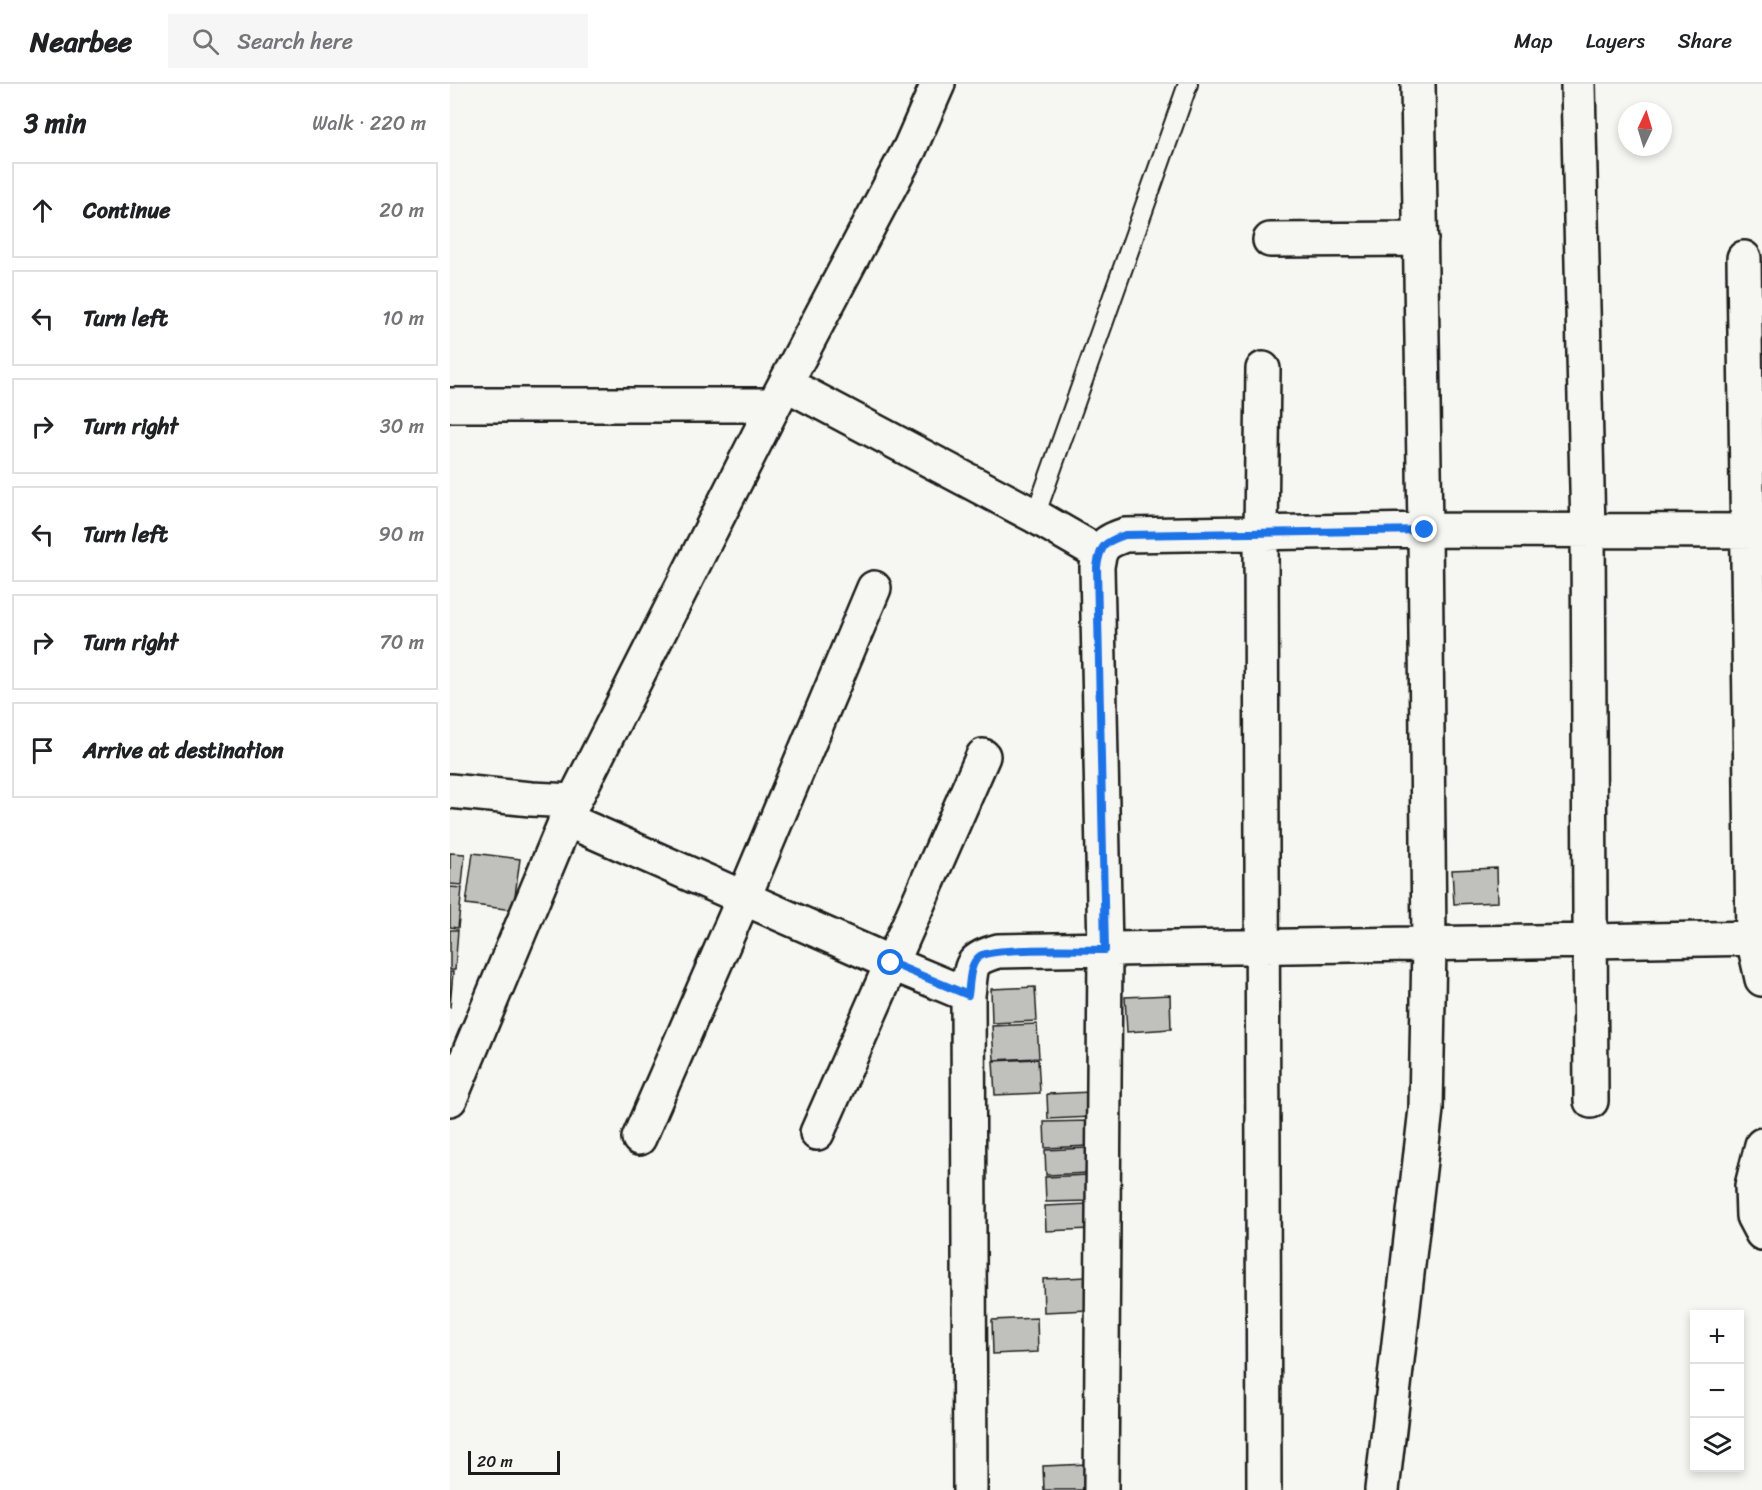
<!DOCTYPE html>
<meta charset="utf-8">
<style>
body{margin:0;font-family:Sriracha,sans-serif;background:#f6f6f6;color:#202124}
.controls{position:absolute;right:18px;bottom:18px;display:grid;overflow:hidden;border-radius:0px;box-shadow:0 3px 9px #0003}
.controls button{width:54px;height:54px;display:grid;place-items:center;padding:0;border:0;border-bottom:2px solid #e0e0e0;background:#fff;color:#202124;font:30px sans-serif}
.compass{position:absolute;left:1168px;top:18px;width:54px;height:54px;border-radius:50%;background:#fff;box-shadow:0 3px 9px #0003;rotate:4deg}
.scale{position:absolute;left:18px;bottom:15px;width:92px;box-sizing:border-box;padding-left:6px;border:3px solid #1c1c1c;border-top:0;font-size:16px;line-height:21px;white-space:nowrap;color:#1c1c1c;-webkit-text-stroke:4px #f6f6f2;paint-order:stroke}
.stop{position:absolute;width:18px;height:18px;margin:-14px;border:4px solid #1a73e8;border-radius:50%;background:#fff}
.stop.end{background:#1a73e8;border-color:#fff;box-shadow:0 2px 6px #0008}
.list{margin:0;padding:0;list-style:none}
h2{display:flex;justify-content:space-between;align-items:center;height:78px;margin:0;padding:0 24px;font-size:26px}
h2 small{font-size:20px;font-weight:400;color:#757577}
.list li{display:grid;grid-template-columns:39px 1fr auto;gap:18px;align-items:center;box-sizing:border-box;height:96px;margin:0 12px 12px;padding:0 12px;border:2px solid #e0e0e0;border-radius:0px}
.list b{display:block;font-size:22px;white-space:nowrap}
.list em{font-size:20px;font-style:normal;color:#757577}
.icon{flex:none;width:33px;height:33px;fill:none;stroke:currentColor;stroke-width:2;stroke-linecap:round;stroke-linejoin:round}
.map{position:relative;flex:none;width:1312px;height:1406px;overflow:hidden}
header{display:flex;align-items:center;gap:36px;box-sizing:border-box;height:84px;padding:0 30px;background:#fff;border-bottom:2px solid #e0e0e0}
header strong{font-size:28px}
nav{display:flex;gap:33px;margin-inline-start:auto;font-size:21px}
.search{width:420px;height:54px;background:#f6f6f6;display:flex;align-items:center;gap:15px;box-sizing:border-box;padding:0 21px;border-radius:0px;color:#757577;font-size:22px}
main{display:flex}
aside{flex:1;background:#fff}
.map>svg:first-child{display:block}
</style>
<header>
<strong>Nearbee</strong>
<div class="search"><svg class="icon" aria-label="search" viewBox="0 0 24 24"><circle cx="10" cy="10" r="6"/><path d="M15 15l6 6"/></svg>Search here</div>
<nav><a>Map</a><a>Layers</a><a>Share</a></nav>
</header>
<main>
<aside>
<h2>3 min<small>Walk · 220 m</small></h2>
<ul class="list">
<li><svg class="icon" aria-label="ahead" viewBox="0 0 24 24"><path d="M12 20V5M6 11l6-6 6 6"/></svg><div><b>Continue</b></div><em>20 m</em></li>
<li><svg class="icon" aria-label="left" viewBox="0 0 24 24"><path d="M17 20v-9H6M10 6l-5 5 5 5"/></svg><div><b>Turn left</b></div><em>10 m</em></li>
<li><svg class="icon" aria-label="right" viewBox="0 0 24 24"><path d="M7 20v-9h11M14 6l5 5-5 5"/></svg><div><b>Turn right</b></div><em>30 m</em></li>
<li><svg class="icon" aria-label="left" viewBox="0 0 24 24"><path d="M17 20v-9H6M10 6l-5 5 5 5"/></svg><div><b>Turn left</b></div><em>90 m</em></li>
<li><svg class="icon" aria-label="right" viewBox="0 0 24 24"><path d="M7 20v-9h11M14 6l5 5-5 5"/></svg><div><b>Turn right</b></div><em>70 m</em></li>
<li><svg class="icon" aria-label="arrive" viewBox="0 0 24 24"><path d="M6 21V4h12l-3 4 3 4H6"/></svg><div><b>Arrive at destination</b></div></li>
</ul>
</aside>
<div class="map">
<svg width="1312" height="1406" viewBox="0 0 1312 1406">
<rect width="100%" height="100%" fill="#f6f6f2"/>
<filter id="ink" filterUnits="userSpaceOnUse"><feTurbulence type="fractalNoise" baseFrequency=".0167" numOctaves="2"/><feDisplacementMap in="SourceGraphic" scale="12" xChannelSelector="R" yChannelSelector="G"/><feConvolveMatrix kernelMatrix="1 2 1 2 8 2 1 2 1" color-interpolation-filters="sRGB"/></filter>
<g filter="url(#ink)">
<path fill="#c0c0bd" stroke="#1c1c1c" stroke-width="1.5" d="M0 769 15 770 12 801 0 800Z
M23 769 70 775 63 826 16 820Z
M1047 784 1048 818 1004 820 1002 786Z
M0 803 12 804 8 844 0 843Z
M0 846H8L5 886H0Z
M0 888H3L0 924Z
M585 903 587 937 542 939 541 905Z
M720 911 721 945 677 948 675 913Z
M587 940 589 974 544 976 542 942Z
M588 975 590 1009 545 1011 543 977Z
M641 1008 642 1033 598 1035 597 1010Z
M638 1037 639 1062 595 1064 594 1038Z
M639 1064 640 1089 596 1091 595 1066Z
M639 1091 640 1117 596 1118 595 1093Z
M639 1120 640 1145 596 1147 595 1122Z
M637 1193 639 1226 594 1228 593 1195Z
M587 1234 588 1268 543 1270 542 1236Z
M638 1380 639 1406H594L593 1382Z"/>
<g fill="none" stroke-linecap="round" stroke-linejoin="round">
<g stroke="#1c1c1c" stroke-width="22">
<path id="lane" d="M585 432 738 0"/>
</g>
<g stroke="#1c1c1c" stroke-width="38">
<path id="street" d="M1128 0 1138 448 1141 1017
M820 156 971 155
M1294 174 1303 854 1312 895
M813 285 811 449 814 1406
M336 300 585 432 649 469
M0 321H324
M0 707 81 715 124 717
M115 735 441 879 518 911
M0 1015 124 717 324 321 460 64 488 0
M367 1049 533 672
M189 1054 294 813 424 504
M1312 1061 1302 1102 1303 1132 1312 1149
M520 1406 518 911C522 882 517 876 548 867L1312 854
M651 1406 655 866 647 483C650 461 655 458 675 451L975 446 1312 447
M932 1406 976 1025 979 861 975 446 968 0"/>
</g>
<use href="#lane" stroke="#f6f6f2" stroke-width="18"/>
<use href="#street" stroke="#f6f6f2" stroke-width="33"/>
</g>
</g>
<g fill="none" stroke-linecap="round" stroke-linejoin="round" filter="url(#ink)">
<path stroke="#1a73e8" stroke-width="8" d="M441 879 518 911C520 899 519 879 530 872 545 863 633 866 655 866L647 483C650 462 654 458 675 451L975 446"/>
</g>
</svg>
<div class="controls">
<button>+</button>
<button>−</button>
<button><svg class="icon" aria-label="layers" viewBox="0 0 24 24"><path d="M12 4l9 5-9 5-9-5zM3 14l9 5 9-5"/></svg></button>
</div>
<svg class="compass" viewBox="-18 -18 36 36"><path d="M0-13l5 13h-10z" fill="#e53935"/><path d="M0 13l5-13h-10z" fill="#757577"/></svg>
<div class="scale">20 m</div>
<div class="stop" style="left:441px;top:879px"></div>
<div class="stop end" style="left:975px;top:446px"></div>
</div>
</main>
